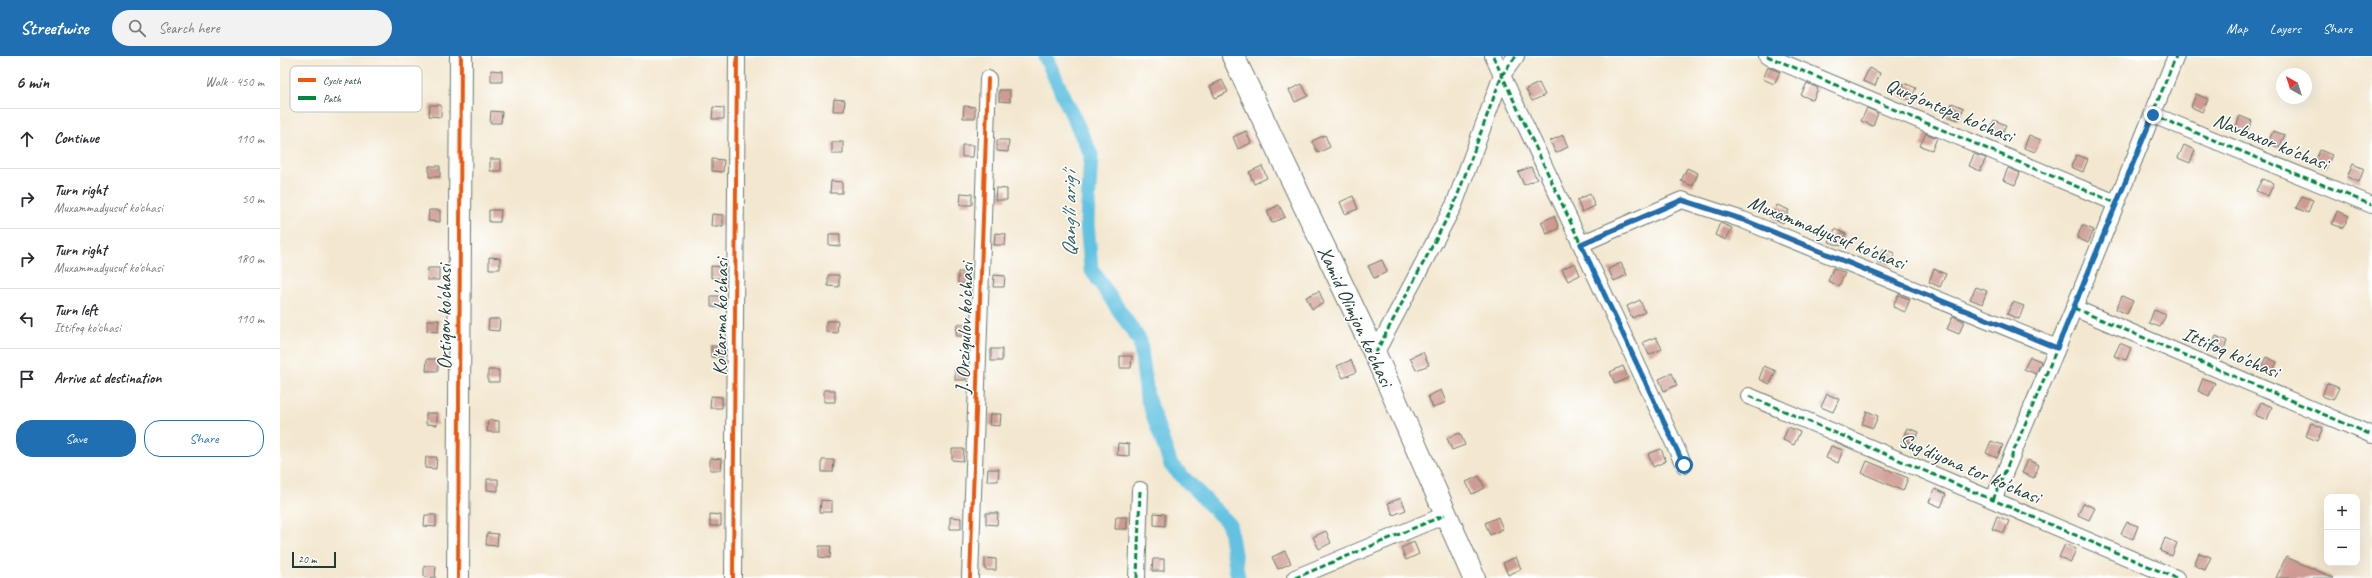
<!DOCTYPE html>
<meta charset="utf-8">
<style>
body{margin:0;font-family:Caveat,sans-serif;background:#f2f2f3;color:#2b2b33}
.controls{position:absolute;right:12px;bottom:12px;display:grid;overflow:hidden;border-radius:8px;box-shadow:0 4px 16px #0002}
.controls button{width:36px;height:36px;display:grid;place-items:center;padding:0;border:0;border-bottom:1px solid #e1e1e2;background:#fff;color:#2b2b33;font:20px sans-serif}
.compass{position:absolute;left:1996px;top:12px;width:36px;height:36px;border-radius:50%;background:#fff;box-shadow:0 4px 16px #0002;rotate:321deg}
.scale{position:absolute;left:12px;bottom:10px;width:44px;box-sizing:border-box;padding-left:4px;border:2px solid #1f3d34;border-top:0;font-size:11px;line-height:14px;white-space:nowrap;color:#1f3d34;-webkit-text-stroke:3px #fff;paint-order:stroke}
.stop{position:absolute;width:12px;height:12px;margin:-9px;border:3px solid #1f6fb2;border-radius:50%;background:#fff}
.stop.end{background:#1f6fb2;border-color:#fff;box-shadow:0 1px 4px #0008}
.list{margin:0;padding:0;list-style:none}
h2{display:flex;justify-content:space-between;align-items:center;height:52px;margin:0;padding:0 16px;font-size:17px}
h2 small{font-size:13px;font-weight:400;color:#7c7c81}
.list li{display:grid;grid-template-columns:26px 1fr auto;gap:12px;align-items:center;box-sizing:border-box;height:60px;padding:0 16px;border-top:1px solid #e1e1e2}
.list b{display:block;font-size:15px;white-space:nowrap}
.list p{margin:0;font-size:13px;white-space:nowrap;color:#7c7c81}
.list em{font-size:13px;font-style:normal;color:#7c7c81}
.actions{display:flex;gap:8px;padding:12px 16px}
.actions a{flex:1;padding:9px 0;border:1px solid #1f6fb2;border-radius:16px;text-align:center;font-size:14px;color:#1f6fb2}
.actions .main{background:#1f6fb2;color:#fff}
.icon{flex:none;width:22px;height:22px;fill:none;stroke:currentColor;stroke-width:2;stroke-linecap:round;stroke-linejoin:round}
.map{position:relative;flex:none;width:2092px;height:522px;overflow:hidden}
header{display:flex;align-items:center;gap:24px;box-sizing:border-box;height:56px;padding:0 20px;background:#1f6fb2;color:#fff}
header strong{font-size:19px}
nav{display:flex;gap:22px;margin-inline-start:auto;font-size:14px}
.search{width:280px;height:36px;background:#f2f2f3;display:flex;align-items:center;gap:10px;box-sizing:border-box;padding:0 14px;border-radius:22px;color:#7c7c81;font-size:15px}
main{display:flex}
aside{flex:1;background:#fff}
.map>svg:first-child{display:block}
</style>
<header>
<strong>Streetwise</strong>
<div class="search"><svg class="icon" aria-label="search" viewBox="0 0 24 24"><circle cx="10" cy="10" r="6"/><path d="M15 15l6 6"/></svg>Search here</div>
<nav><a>Map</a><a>Layers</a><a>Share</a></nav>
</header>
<main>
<aside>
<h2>6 min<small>Walk · 450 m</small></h2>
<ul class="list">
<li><svg class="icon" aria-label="ahead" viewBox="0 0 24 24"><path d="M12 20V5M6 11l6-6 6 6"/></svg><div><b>Continue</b></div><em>110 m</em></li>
<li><svg class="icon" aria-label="right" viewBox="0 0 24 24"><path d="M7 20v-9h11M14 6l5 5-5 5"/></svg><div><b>Turn right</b><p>Muxammadyusuf ko'chasi</p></div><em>50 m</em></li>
<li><svg class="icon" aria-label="right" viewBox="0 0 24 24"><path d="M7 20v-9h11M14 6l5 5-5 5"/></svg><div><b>Turn right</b><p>Muxammadyusuf ko'chasi</p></div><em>180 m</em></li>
<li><svg class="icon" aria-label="left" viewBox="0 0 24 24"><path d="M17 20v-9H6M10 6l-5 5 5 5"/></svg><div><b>Turn left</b><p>Ittifoq ko'chasi</p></div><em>110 m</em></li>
<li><svg class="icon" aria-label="arrive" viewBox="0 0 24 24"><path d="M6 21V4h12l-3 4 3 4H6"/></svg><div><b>Arrive at destination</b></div></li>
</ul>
<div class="actions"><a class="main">Save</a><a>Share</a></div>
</aside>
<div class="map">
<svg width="2092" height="522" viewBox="0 0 2092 522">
<rect width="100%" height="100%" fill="#fff"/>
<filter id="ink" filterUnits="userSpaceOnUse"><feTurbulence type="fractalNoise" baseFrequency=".025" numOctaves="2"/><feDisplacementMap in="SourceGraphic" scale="8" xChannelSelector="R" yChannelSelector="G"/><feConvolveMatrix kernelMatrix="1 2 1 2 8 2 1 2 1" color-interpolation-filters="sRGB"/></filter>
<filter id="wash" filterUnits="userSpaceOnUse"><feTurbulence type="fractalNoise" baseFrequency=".012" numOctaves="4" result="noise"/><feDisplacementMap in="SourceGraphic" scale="16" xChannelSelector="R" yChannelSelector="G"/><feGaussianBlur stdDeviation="0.9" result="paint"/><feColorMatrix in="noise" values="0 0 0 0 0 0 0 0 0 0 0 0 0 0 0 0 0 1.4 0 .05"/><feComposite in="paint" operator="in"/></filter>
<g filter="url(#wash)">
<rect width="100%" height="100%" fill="#f3e7cf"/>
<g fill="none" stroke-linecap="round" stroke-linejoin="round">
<path stroke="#63c2e1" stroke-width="15" d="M765 0 811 99 807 166 811 213 860 285 867 341 891 409 949 468 958 522"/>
</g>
<g id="blocks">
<path fill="#ce9a91" d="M1488 11 1500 16 1494 28 1483 23Z
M1589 12 1600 17 1595 30 1583 25Z
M211 14 222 15V26H211Z
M942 24 948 36 935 42 930 30Z
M1259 27 1265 39 1252 45 1246 33Z
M1527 27 1538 32 1533 44 1521 39Z
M1624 27 1636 32 1630 44 1619 39Z
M1022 28 1028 40 1015 46 1009 34Z
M719 34H730V46L719 45Z
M1916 38 1928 43 1922 56 1911 51Z
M554 43 565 44 564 55H553Z
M1672 47 1684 52 1678 64 1667 60Z
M150 49H161V61L149 60Z
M684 50 695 51V62H683Z
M433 51 444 52V63H432Z
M1587 52 1598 57 1593 70 1581 65Z
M211 55 222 56 221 67H210Z
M1960 60 1972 65 1966 78 1955 73Z
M1714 64 1726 69 1720 82 1709 77Z
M966 75 971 87 958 93 953 81Z
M1993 75 2005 79 1999 92 1988 87Z
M1646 77 1657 82 1652 94 1640 90Z
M1045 79 1050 91 1038 97 1032 85Z
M1283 79 1288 91 1276 97 1270 85Z
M1749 79 1761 84 1755 96 1744 92Z
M717 84H729L728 96 717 95Z
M552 86H563V98H552Z
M682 89H694L693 101H682Z
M1904 89 1915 94 1910 107 1898 102Z
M2040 94 2052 99 2046 112 2034 107Z
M1694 98 1706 102 1700 115 1689 110Z
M1796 99 1808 103 1803 116 1791 111Z
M210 103H221V115H210Z
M432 103 444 104 443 116 432 115Z
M2073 108 2084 113 2079 126 2067 121Z
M149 110H160V121H149Z
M982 110 987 122 974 128 969 116Z
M1251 111 1257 123 1244 129 1238 116Z
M1407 112 1418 117 1413 130 1401 125Z
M1728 112 1740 117 1735 129 1723 124Z
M1982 123 1994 127 1988 140 1976 135Z
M551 125 562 126V137H550Z
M716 132 727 133V144H715Z
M681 137 692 138V149H680Z
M1310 138 1315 150 1302 156 1297 144Z
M1073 140 1078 153 1065 158 1060 146Z
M2022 140 2033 144 2028 157 2016 152Z
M999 149 1005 161 992 167 987 155Z
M1497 149 1509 154 1503 167 1492 162Z
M149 154H160V166L148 165Z
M209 154H221L220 166H209Z
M2057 155 2069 160 2063 172 2052 168Z
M432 158 443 159V170H431Z
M1274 160 1279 172 1267 178 1261 166Z
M1440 167 1452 172 1446 184 1435 179Z
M1802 169 1814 174 1808 187 1797 182Z
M1555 173 1566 178 1561 190 1549 186Z
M715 177 726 178 725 189H714Z
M549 178H560V190L549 189Z
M1603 193 1615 197 1609 210 1598 205Z
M209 201 220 202V213H209Z
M1102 204 1107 216 1094 222 1088 210Z
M1295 207 1300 219 1288 225 1282 213Z
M1341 207 1347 219 1334 225 1328 213Z
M431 210 443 211 442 222H431Z
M148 212H159V224H147Z
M1553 212 1565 217 1559 230 1548 225Z
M1654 213 1666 218 1660 231 1649 226Z
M678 216H689V228L678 227Z
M548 219H559V231L548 230Z
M714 219 725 220 724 231H713Z
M1696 231 1707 235 1702 248 1690 243Z
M1039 235 1044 247 1032 253 1026 241Z
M1618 239 1630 243 1625 256 1613 251Z
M431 240H443L442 252 431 251Z
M1842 240 1853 245 1847 258 1836 253Z
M1360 244 1365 256 1352 262 1347 250Z
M1733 246 1744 250 1739 263 1727 258Z
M1874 254 1886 259 1880 271 1869 267Z
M1673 260 1684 265 1679 278 1667 273Z
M209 263H220L219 275 208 274Z
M147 264H159L158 276 147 275Z
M546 265H558L557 277 546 276Z
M677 268H688L687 280H676Z
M1936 280 1947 285 1942 298 1930 293Z
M1376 281 1382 293 1369 299 1363 286Z
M1840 287 1851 292 1846 304 1834 300Z
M431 290H442V302L431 301Z
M711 293H722V305H711Z
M1143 296 1149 309 1136 314 1130 302Z
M840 300H852L851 312H840Z
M1750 301 1761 305 1756 318 1744 313Z
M1986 301 1997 306 1992 318 1980 314Z
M147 303H158V315H146Z
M1071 304 1076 316 1063 322 1057 310Z
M1343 310 1348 322 1335 328 1330 316Z
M1484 310 1496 315 1490 328 1479 323Z
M675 312 686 313V324H675Z
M208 314H219V326H208Z
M1392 317 1397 329 1384 335 1379 323Z
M1923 322 1935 327 1929 340 1918 335Z
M2047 327 2059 332 2053 344 2042 340Z
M544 334H555V346H544Z
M1161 334 1166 346 1153 352 1148 340Z
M1547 338 1559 343 1553 356 1541 351Z
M431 340 442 341V352H430Z
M1981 346 1992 351 1987 364 1975 359Z
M1587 355 1598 360 1593 372 1582 368Z
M146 357H157V369L146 368Z
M710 358H721L720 370 709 369Z
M208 364 219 365V376H207Z
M2031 367 2043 372 2037 385 2026 380Z
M1508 371 1520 376 1514 389 1503 384Z
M1627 372 1639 376 1633 389 1622 384Z
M1180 377 1185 389 1172 394 1167 382Z
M1711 385 1723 389 1717 402 1706 397Z
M838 387 849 388V400L837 399Z
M1551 390 1563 394 1558 407 1546 402Z
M672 393H684L683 405 672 404Z
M1381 393 1386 405 1373 411 1368 398Z
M146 401H157L156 413 145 412Z
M430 402 442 403 441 414H430Z
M542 404H554L553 416H542Z
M1748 404 1759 409 1754 422 1742 417Z
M1587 405 1628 422 1623 435 1582 417Z
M708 413H719L718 425H707Z
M1199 420 1205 432 1192 438 1186 426Z
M207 423H218V435L207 434Z
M1655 433 1666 438 1661 451 1649 446Z
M1121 442 1126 454 1113 459 1108 447Z
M541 444 552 445V456H540Z
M1803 447 1815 452 1809 464 1798 459Z
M706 457H718L717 469 706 468Z
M874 457 885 458V470L874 469Z
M430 458 441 459V470H430Z
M145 459H156V471L144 470Z
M1717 460 1729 465 1724 477 1712 473Z
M670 461 681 462V473H670Z
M836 461H847V473H835Z
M1218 461 1223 473 1210 479 1205 467Z
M1847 466 1858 470 1853 483 1841 478Z
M1046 475 1051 487 1039 493 1033 481Z
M207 477 218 478 217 490 206 489Z
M1885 482 1897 487 1892 500 1880 495Z
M1134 486 1139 498 1126 504 1121 492Z
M1785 488 1796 493 1791 506 1779 501Z
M539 490H551L550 502 539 501Z
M1005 495 1011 507 998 513 992 501Z
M1919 497 1931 501 1925 514 1914 509Z
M1236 501 1241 513 1228 519 1223 507Z
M2006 501 2054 522H1996Z
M705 502 716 503V514H705Z
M873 503H884V515H872Z
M144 510H156L155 522 144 521Z"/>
</g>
</g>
<g filter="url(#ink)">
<use href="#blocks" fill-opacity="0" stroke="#69786a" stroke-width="1"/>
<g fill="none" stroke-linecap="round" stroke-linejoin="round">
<g stroke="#69786a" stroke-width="18">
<path id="street" d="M1213 0 1404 409
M1487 0 1836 147
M1873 59 2092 149
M1301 188 1402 144 1463 164 1777 292
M1794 252 2092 379
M1095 298 1174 149 1222 19 1236 0
M1469 340 1896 522
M1713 444 1794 252 1896 0
M453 522 457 0
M690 522 708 23
M857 522 860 434
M1015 522 1165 459"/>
</g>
<g stroke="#69786a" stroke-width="24">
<path id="secondary" d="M953 0 1095 298 1194 522
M178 522 181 0"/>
</g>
<use href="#street" stroke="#fff" stroke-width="16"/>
<use href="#secondary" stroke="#fff" stroke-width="22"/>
<path stroke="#00873e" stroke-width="3" stroke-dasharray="6 3" stroke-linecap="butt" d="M1213 0 1404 409
M1487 0 1836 147
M1873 59 2092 149
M1794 252 2092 379
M1095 298 1174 149 1222 19 1236 0
M1469 340 1896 522
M1713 444 1794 252 1896 0
M857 522 860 434
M1015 522 1165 459"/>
<g stroke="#fff" stroke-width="6">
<path id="cycleway" d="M1301 188 1402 144 1463 164 1777 292
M178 522 181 0
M453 522 457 0
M690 522 708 23"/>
</g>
<use href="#cycleway" stroke="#e8590c" stroke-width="4"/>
</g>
</g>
<g fill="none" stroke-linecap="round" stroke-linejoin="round" filter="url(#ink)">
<path stroke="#1f6fb2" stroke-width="5" d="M1404 409 1301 188 1402 144 1464 164 1777 292 1873 59"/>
</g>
<g text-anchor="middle" stroke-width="3" stroke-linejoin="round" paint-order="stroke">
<g font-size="20" fill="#1f3d34" stroke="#fff">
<text transform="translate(1670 54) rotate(23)" y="7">Qurg'ontepa ko'chasi</text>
<text transform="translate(1991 85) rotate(22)" y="7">Navbaxor ko'chasi</text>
<text transform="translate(1547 176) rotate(22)" y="7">Muxammadyusuf ko'chasi</text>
<text transform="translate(1076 260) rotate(65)" y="7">Xamid Olimjon ko'chasi</text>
<text transform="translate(164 261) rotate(-90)" y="7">Ortiqov ko'chasi</text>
<text transform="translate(440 261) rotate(-89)" y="7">Ko'tarma ko'chasi</text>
<text transform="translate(684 272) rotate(-88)" y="7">J. Orziqulov ko'chasi</text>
<text transform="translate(1951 296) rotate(23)" y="7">Ittifoq ko'chasi</text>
<text transform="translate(1690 412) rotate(23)" y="7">Sug'diyona tor ko'chasi</text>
</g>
<g font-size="21" font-style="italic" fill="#336568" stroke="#fff">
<text transform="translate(789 158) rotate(-90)" y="7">Qang'li arig'i</text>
</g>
</g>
<rect x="10" y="10" width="132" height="46" rx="6" fill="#fff" stroke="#bcc5c2" stroke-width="1"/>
<rect x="18" y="22" width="18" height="4" fill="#e8590c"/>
<rect x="18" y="40" width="18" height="4" fill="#00873e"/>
<g font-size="11" fill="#1f3d34">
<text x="43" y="28">Cycle path</text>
<text x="43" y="46">Path</text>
</g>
</svg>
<div class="controls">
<button>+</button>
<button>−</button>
</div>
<svg class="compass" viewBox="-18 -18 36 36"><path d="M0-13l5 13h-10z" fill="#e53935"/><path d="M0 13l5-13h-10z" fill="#7c7c81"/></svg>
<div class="scale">20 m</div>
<div class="stop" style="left:1404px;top:409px"></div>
<div class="stop end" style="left:1873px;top:59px"></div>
</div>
</main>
